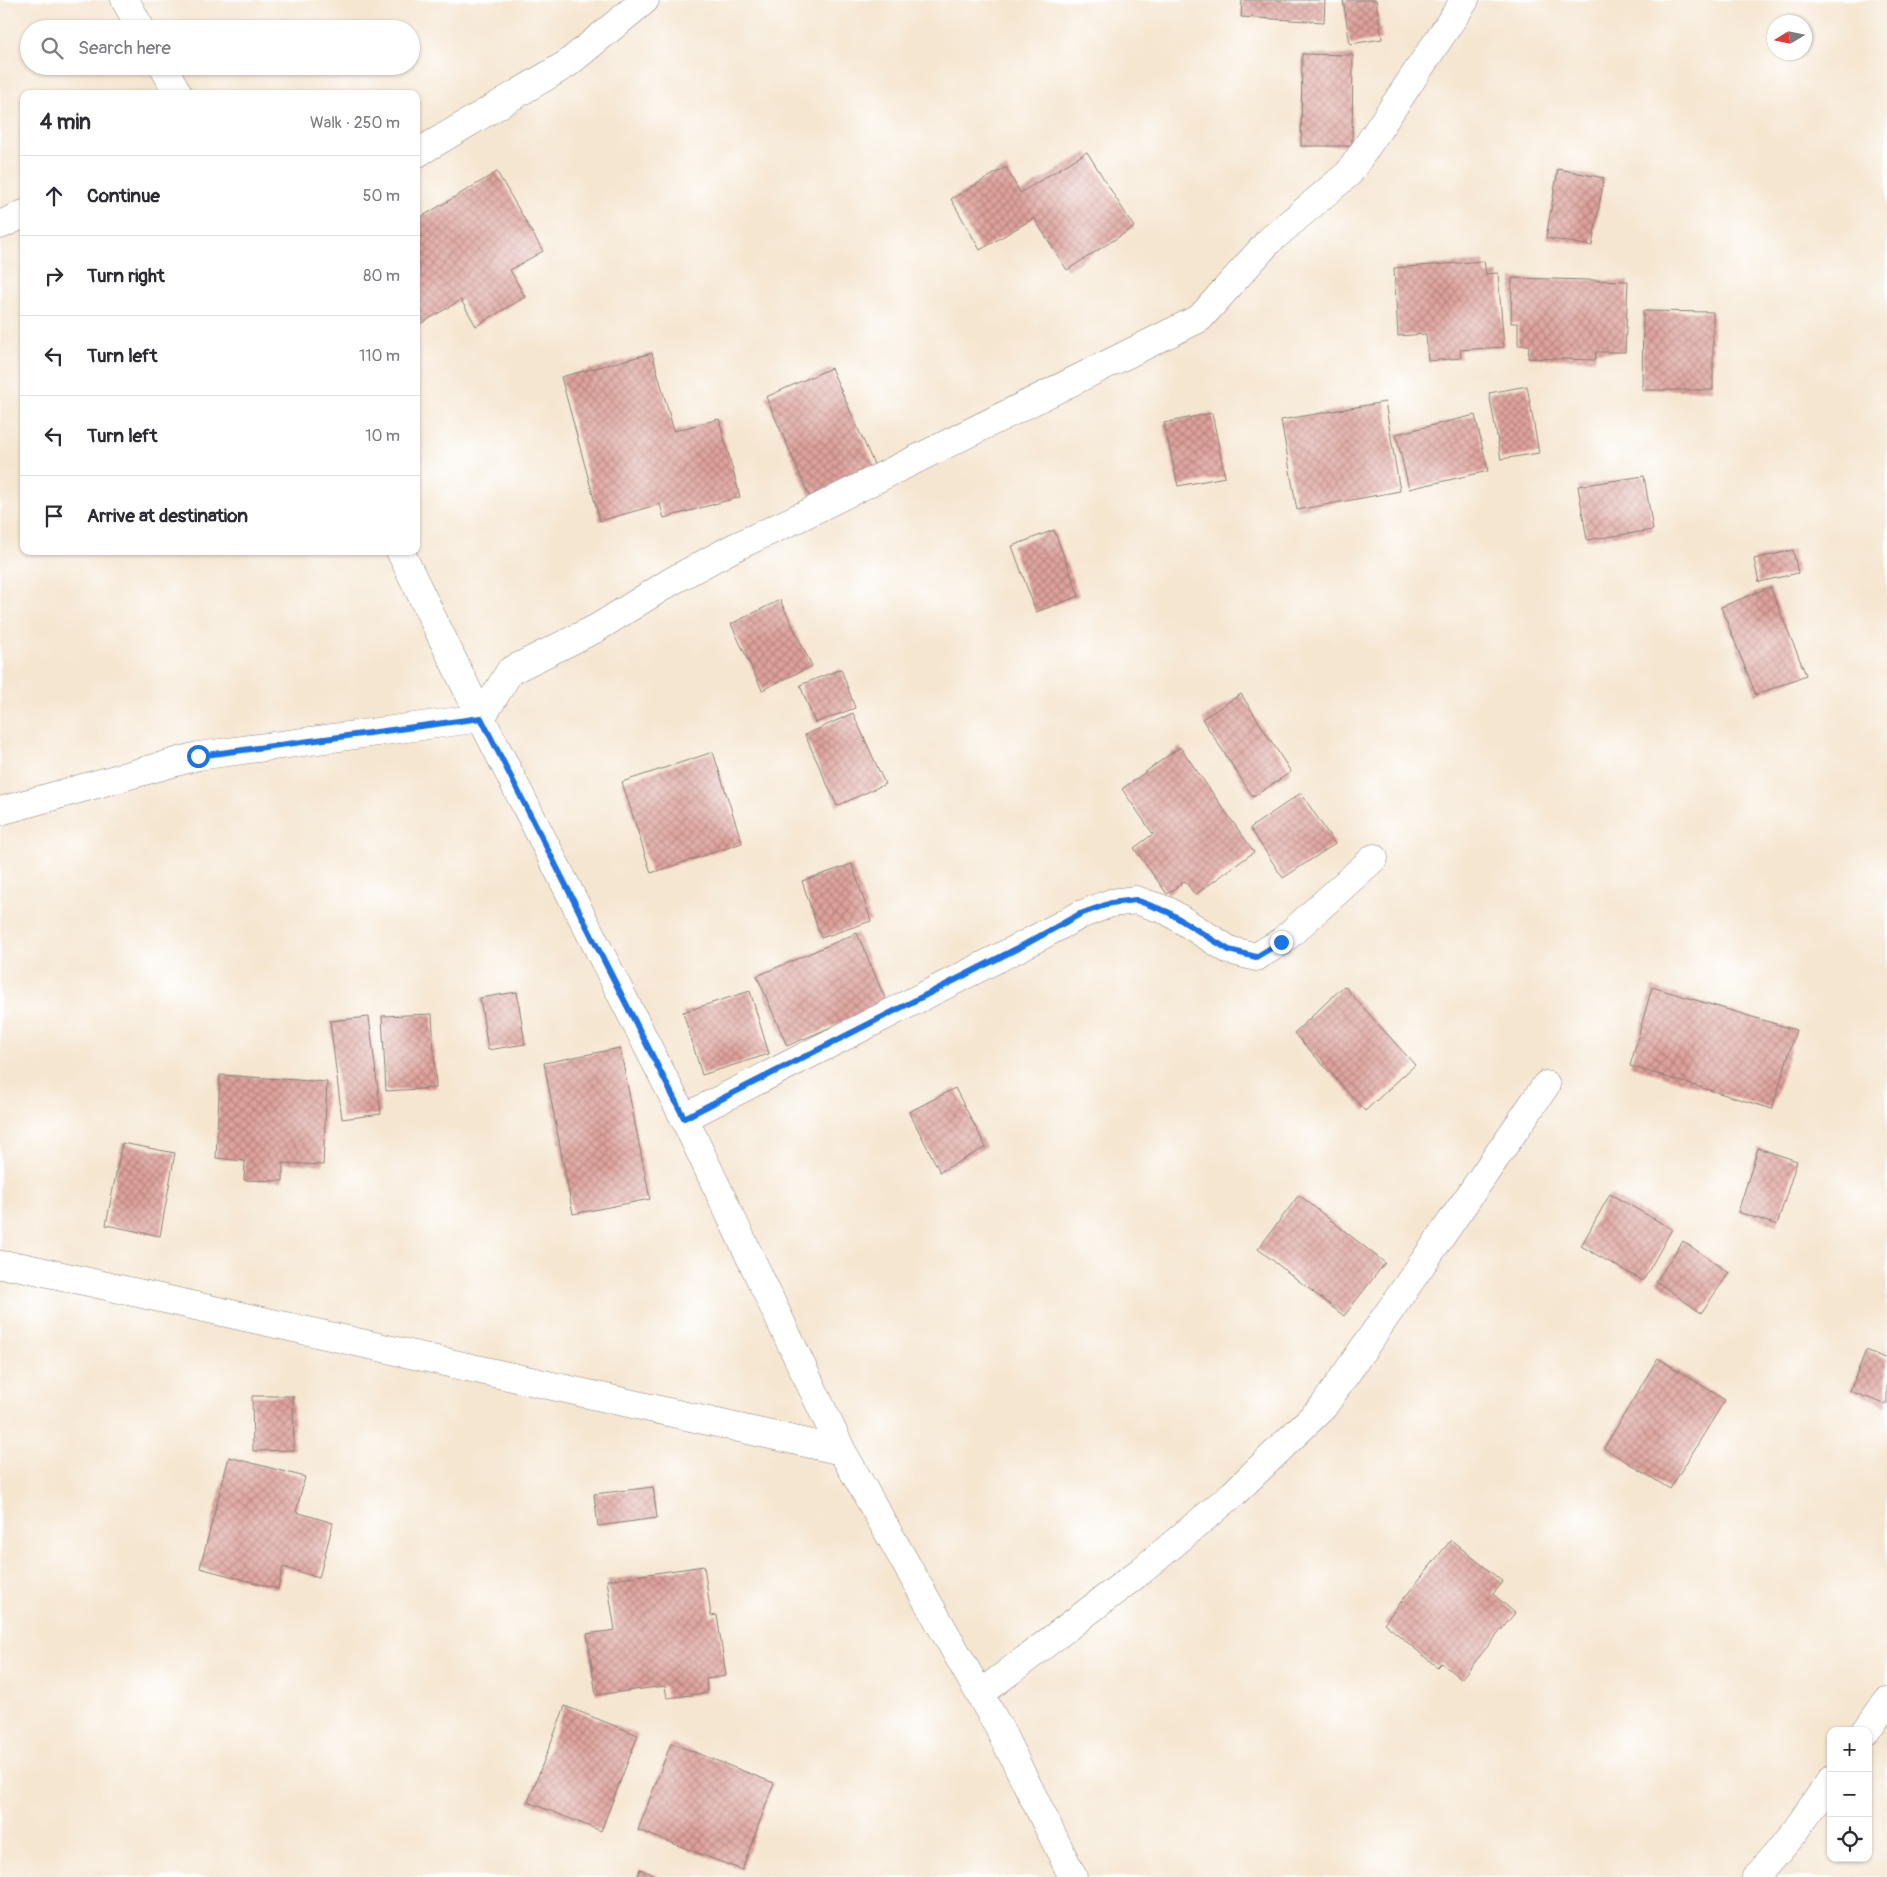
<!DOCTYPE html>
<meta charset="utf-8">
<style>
body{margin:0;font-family:Pangolin,sans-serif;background:#f7f7f7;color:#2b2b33}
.controls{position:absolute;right:15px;bottom:15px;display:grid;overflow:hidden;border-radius:10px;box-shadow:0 1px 4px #0004}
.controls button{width:45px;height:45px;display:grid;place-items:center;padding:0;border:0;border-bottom:1px solid #e1e1e2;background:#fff;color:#2b2b33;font:25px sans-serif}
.compass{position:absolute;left:1767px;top:15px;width:45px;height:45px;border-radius:50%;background:#fff;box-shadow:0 1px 4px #0004;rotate:260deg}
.stop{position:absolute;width:15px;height:15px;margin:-11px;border:4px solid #1a73e8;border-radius:50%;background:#fff}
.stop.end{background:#1a73e8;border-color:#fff;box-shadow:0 1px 5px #0008}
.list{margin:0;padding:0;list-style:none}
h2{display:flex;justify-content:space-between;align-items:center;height:65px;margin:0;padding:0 20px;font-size:21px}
h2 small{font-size:16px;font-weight:400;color:#7c7c81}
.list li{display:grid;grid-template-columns:32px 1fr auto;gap:15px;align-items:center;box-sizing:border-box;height:80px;padding:0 20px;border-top:1px solid #e1e1e2}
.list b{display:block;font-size:19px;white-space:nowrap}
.list em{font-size:16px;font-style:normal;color:#7c7c81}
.icon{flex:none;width:28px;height:28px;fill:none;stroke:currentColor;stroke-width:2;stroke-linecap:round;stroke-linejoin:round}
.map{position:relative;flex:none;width:1887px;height:1877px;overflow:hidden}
.search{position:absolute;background:#fff;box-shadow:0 1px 4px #0004;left:20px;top:20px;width:400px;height:55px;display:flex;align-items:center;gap:12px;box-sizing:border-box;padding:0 18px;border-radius:28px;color:#7c7c81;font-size:19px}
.panel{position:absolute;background:#fff;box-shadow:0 1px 4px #0004;left:20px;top:90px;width:400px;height:465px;border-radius:10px}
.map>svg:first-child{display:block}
</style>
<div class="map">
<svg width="1887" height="1877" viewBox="0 0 1887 1877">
<defs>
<pattern id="building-cross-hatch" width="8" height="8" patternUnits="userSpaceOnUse" patternTransform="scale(1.25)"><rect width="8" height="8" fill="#dfa29b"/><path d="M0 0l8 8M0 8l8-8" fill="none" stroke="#b4837e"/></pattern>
</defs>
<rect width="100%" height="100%" fill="#fff"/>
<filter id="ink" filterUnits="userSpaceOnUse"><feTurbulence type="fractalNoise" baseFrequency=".02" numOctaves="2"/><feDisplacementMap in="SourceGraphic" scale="10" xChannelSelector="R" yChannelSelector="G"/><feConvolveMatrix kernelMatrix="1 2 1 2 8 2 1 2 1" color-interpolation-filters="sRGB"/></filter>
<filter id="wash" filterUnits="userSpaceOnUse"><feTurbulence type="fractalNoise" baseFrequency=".0096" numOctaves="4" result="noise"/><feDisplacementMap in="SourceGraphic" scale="20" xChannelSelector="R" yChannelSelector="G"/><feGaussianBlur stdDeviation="1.12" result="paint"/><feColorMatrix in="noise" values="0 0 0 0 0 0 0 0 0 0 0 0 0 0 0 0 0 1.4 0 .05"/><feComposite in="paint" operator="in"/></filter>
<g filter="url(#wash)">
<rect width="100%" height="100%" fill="#f5e6d0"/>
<g id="blocks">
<path fill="url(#building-cross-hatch)" d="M1242 0H1325L1324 22 1241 17Z
M1343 0H1376L1382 39 1350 44Z
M1302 54 1353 55 1352 146H1301Z
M1087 152 1134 227 1067 270 1034 218 980 250 951 199 1006 167 1020 193Z
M1558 169 1604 178 1592 246 1546 238Z
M497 172 543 251 510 270 525 297 476 326 461 300 420 324 416 318V220Z
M1484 261 1486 274 1498 273 1504 347 1460 350 1461 358 1428 361 1426 334 1398 336 1394 268Z
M1512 278 1628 281 1625 352H1596L1595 360 1528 358 1529 345H1518V323H1511Z
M1643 311 1713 312V390H1642Z
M652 353 674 431 719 419 740 497 664 518 660 504 600 521 561 377Z
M831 368 881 480 815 509 766 397Z
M1527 386 1539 453 1501 459 1489 393Z
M1385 402 1400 491 1297 510 1281 420Z
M1212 413 1225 477 1178 486 1164 423Z
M1475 415 1488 471 1409 489 1396 434Z
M1644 476 1653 530 1587 540 1578 486Z
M1054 530 1079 596 1036 612 1012 546Z
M1793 550 1798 573 1759 582 1754 559Z
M1770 587 1806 675 1756 695 1721 607Z
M780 600 812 666 762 690 731 624Z
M841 669 855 708 815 723 800 685Z
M1241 694 1291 772 1253 797 1202 719Z
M853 713 885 784 837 806 805 735Z
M1180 747 1254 852 1195 895 1185 881 1167 894 1134 848 1153 834 1122 789Z
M713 752 742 843 651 873 622 782Z
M1301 793 1335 844 1283 878 1250 828Z
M852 864 871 921 821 938 802 881Z
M857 933 887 1003 787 1046 757 976Z
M1344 986 1415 1065 1365 1111 1294 1033Z
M1652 987 1796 1030 1772 1109 1630 1066Z
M750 991 769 1054 702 1075 683 1012Z
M517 992 525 1044 488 1050 480 998Z
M432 1014 436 1088 386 1091 382 1016Z
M369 1017 381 1114 342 1119 330 1021Z
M620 1048 650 1199 573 1214 544 1063Z
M220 1075 327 1082 323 1165 283 1163V1181L244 1180 245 1161 216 1158Z
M955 1088 986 1147 940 1172 909 1112Z
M122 1143 175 1153 160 1236 106 1225Z
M1758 1148 1797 1161 1777 1225 1738 1212Z
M1610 1194 1672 1229 1643 1281 1581 1246Z
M1299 1195 1385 1263 1344 1316 1258 1249Z
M1683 1241 1729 1273 1701 1313 1656 1281Z
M1866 1350 1887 1359V1405L1850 1391Z
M1658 1358 1725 1400 1670 1489 1604 1448Z
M252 1396H293L294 1450 253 1451Z
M229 1457 305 1477 296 1512 333 1523 319 1578 283 1567 278 1589 200 1568Z
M653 1487 657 1518 598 1526 594 1494Z
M1451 1540 1503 1582 1493 1594 1515 1613 1461 1679 1441 1663 1437 1667 1384 1623Z
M704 1566 711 1616 717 1615 726 1676 706 1679 707 1693 667 1698 665 1686 596 1695 587 1634 615 1630 607 1580Z
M565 1706 638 1735 601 1831 528 1802Z
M671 1743 774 1783 742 1870 638 1830Z
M640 1869 659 1877H637Z"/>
</g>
</g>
<g filter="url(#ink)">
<use href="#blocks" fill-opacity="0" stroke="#888176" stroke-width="1"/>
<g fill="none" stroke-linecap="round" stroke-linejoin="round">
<g stroke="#888176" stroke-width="29">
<path id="minor" d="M125 0 141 29
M163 66 178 94
M416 154 567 64 645 0
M0 225 24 214
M400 551 481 718 684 1118 842 1451 999 1728 1073 1877
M0 811 198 756 481 718 510 671 597 628 672 581 733 548 800 517 1200 318 1269 241 1349 173 1465 0
M684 1118 1022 946 1080 915 1111 903 1136 900 1168 911 1229 950 1256 957 1281 942 1374 858
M0 1265 22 1267 842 1451
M980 1694 1141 1571 1233 1494 1323 1407 1546 1085
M1866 1731 1887 1701
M1756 1877 1794 1833 1831 1780"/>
</g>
<use href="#minor" stroke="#fff" stroke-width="28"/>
</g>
</g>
<g fill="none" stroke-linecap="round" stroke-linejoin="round" filter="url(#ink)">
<path stroke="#1a73e8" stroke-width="6" d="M198 756 481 718 684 1118 1022 946 1080 914 1111 903 1136 900 1168 912 1229 950 1256 957 1281 942"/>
</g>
</svg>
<div class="controls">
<button>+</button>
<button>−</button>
<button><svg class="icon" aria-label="locate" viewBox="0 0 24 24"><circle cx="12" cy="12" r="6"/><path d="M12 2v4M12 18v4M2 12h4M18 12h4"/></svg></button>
</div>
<svg class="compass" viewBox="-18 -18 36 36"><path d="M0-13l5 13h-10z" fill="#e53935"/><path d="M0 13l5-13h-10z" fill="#7c7c81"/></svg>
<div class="stop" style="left:198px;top:756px"></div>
<div class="stop end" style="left:1281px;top:942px"></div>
<div class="search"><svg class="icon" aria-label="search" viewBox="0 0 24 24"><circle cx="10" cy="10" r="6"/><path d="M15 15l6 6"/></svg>Search here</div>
<section class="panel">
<h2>4 min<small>Walk · 250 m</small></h2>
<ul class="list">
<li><svg class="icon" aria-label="ahead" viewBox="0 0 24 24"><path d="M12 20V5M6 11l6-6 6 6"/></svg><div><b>Continue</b></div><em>50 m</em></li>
<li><svg class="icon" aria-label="right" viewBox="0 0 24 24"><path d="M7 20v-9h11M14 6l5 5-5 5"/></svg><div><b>Turn right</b></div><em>80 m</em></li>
<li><svg class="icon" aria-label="left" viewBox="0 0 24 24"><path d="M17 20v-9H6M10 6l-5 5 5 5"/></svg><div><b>Turn left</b></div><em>110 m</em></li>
<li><svg class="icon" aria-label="left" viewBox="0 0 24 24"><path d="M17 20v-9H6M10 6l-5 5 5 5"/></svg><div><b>Turn left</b></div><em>10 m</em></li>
<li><svg class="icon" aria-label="arrive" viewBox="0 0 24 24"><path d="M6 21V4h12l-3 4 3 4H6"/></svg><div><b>Arrive at destination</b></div></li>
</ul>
</section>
</div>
